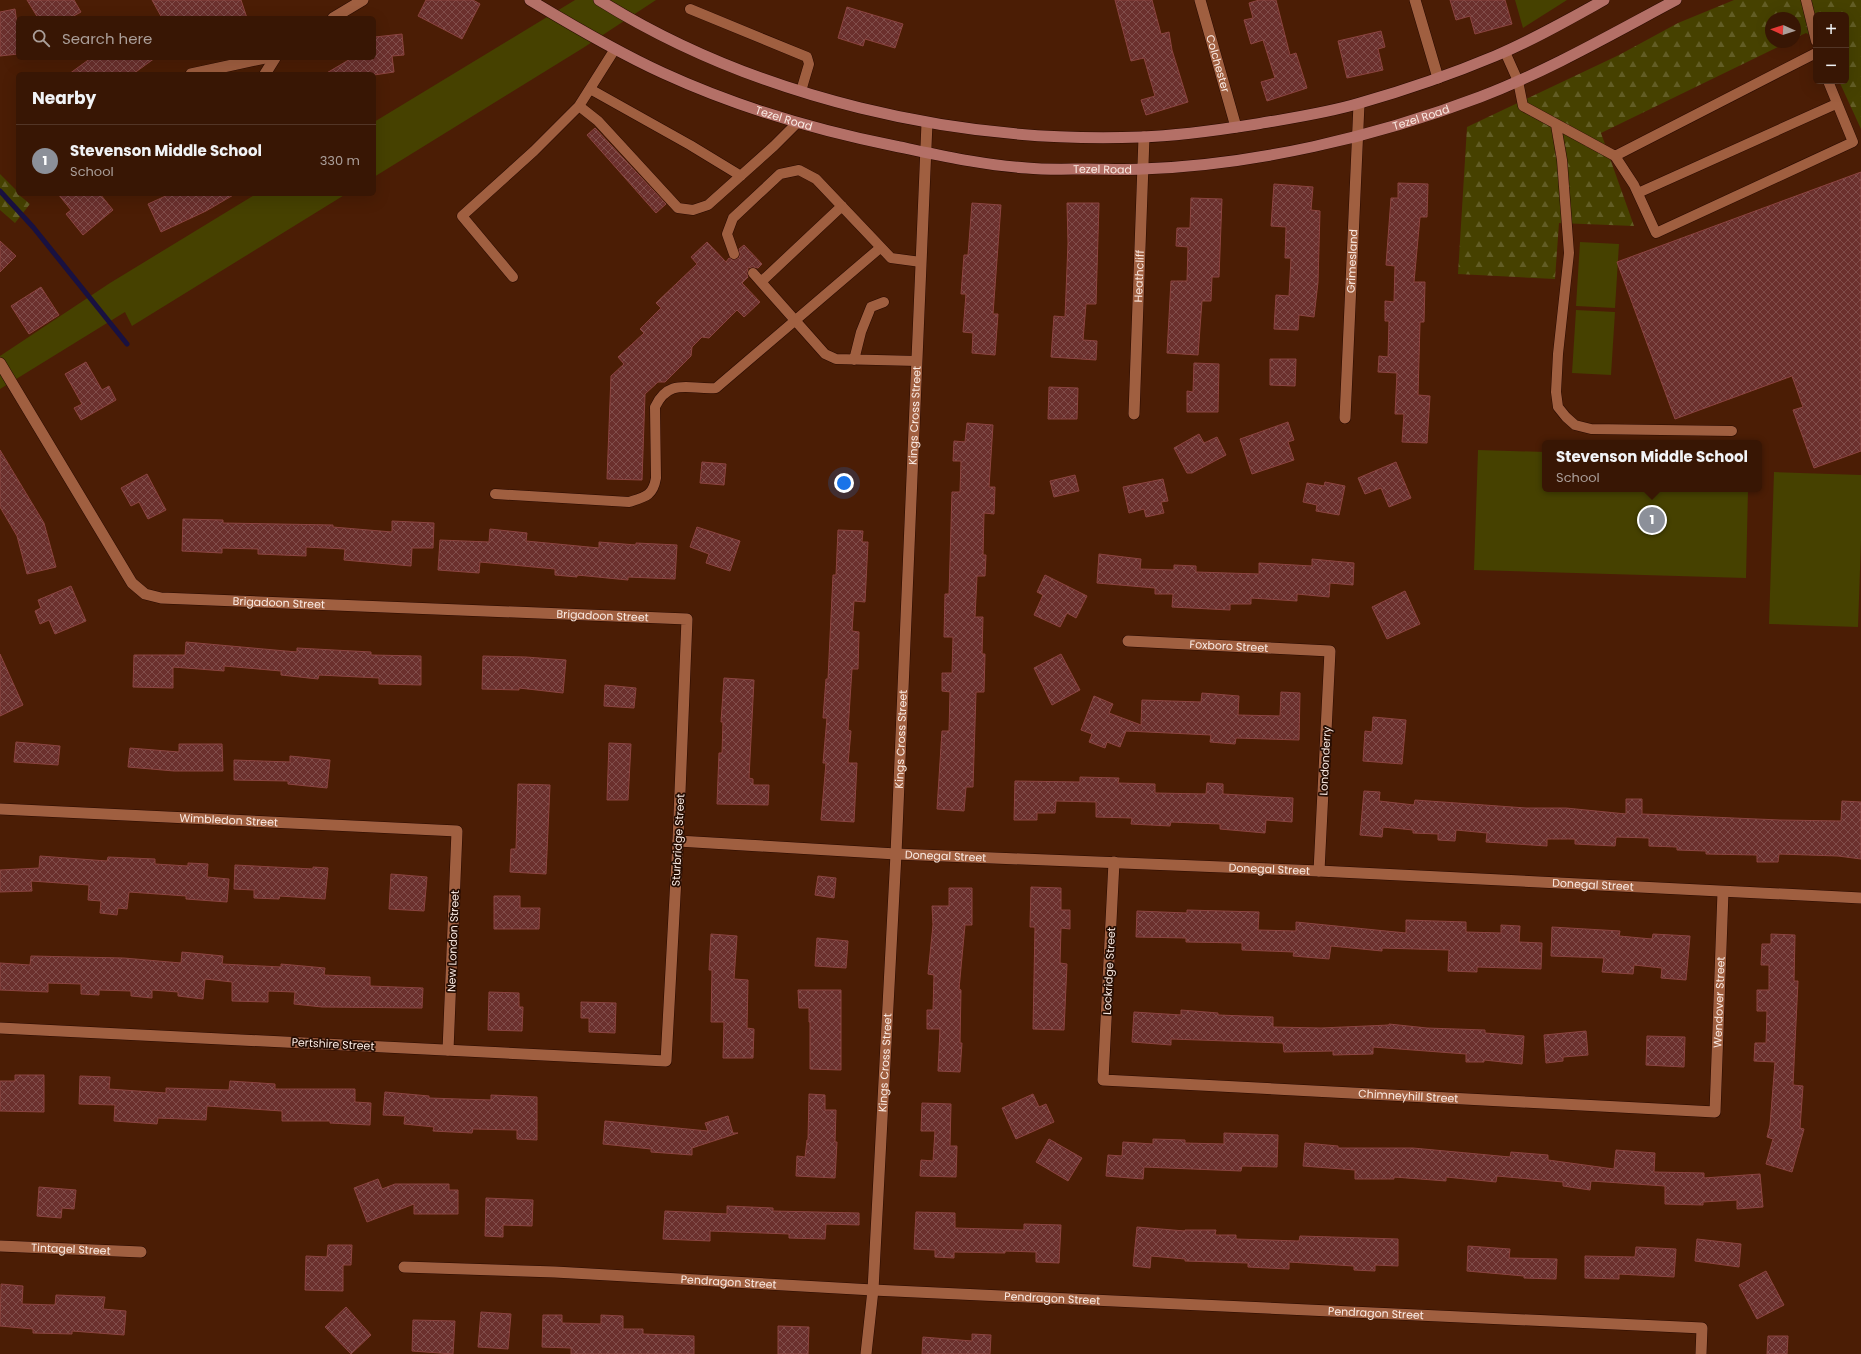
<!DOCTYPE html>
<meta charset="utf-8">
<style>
body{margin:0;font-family:Poppins,sans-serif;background:#3f1f0e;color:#f1f3f6}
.controls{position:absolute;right:12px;top:12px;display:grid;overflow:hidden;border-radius:6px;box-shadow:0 4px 16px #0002}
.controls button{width:36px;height:36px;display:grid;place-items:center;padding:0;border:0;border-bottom:1px solid #523526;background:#381604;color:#f1f3f6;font:20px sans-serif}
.compass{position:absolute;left:1765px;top:12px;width:36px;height:36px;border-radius:50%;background:#381604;box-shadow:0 4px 16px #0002;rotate:273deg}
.you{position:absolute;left:844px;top:483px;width:14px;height:14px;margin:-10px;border:3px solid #fff;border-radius:50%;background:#1a73e8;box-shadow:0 0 0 6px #1a73e833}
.badge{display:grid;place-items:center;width:26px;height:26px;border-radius:50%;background:#8c9099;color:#fff;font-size:13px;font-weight:700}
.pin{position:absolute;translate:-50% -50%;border:2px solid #fff;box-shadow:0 1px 4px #0006}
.popup{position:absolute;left:1542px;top:440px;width:220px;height:52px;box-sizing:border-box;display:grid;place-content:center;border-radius:6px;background:#381604;filter:drop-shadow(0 1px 3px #0005);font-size:13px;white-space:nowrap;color:#ab9f9a}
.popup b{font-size:15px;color:#f1f3f6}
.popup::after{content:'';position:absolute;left:50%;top:100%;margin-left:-8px;border:8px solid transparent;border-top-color:#381604}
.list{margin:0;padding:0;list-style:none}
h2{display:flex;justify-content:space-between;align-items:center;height:52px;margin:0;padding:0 16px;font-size:17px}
h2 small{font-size:13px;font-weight:400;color:#ab9f9a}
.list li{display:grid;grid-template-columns:26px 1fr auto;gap:12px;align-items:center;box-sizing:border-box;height:72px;padding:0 16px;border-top:1px solid #523526}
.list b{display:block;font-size:15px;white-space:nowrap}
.list p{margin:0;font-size:13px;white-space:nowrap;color:#ab9f9a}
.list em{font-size:13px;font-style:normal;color:#ab9f9a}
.icon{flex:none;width:22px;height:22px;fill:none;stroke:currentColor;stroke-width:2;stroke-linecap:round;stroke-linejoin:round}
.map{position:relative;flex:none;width:1861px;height:1354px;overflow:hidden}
.search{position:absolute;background:#381604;box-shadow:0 4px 16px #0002;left:16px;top:16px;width:360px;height:44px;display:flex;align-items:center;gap:10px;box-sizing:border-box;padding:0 14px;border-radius:6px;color:#ab9f9a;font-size:15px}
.panel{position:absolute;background:#381604;box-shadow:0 4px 16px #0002;left:16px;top:72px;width:360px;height:124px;border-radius:6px}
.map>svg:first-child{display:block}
</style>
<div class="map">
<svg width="1861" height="1354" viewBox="0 0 1861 1354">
<defs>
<pattern id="forest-firs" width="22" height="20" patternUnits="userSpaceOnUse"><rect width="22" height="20" fill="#464100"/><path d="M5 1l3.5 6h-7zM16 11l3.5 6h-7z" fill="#625d25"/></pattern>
<pattern id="building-cross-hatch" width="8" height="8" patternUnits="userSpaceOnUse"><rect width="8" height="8" fill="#6b302d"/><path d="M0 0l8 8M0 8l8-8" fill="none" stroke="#814e4b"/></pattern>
</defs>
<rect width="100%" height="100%" fill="#4b1d05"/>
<path fill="#464100" d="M575 0H656L583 48 374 177V122Z
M1515 0H1567L1523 28Z
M256 194H346L132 326 125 312 0 389V356L110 283Z
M1580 242 1619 244 1615 308 1576 306Z
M1576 310 1615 312 1611 375 1572 373Z
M1478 450 1545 452V489H1748L1746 578 1474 570Z
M1774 472 1861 475V541L1858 627 1769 624Z"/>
<path fill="url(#forest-firs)" d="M1734 0H1861V129L1839 81H1846V15H1816V38L1806 33 1795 38V18H1771V42H1788L1601 133 1634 226 1559 223 1555 279 1458 274 1467 127 1619 55 1678 23Z
M0 174 18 192V194L30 204 15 223 0 210Z"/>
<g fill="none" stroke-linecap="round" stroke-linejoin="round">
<path stroke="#191140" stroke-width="5" d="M0 191 33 227 127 344"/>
</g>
<path fill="url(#building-cross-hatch)" stroke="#8b4440" d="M27 0H74L81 12 70 18H38Z
M152 0H241L247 18H162Z
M426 0H473L480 4 462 39 418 16Z
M1115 0H1152L1161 34 1169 32 1172 50 1188 102 1146 115 1141 100 1155 96 1144 58 1131 61Z
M1259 0H1276L1290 55 1296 53 1307 88 1267 101 1261 82 1275 78 1263 40 1251 44 1244 20 1253 18 1249 3Z
M1450 0H1505L1512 24 1475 34 1470 16 1456 20Z
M847 7 903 24 895 48 865 39 863 46 838 38Z
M15 9 18 32V54L0 56V12Z
M1381 31 1385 47 1378 49 1383 70 1347 78 1338 41Z
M402 34 404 55 392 56 394 72 374 75 325 74 352 58H374V48L376 47 375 37Z
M91 58H155L133 74H69Z
M595 128 666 204 656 213 587 135Z
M1861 172V451L1814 468 1793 410 1803 407 1792 376 1675 419 1617 262Z
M1398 183 1428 184 1427 217H1420L1414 282H1425L1424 322H1420L1418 395 1430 396 1427 443 1402 442 1404 414H1395L1397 373 1378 372 1379 356 1388 357 1389 321H1385V301L1394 302 1395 266 1386 265 1391 198H1398Z
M1274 184 1313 187 1311 210 1320 211 1318 282 1314 317 1299 315 1298 330 1274 329 1276 295 1289 296 1291 258H1285L1286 227 1271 226Z
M58 194H100L113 210 83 235 66 214 71 210Z
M170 194H235L206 211 161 232 148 204Z
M1191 198 1222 199 1219 277H1212L1211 301H1202L1198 355 1167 353 1171 281H1187L1188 247 1176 246 1177 228H1190Z
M972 203 1001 205 993 314H998L995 355 972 353 973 333 963 332 966 294H961L964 255H968Z
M1067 203H1099L1096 304H1086L1083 340 1097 341 1096 360 1051 357 1054 316 1065 317 1068 243Z
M0 241 16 256 0 272Z
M707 242 726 262 729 258 733 260 739 258 740 255 739 249 744 245 762 264 758 268 752 267 748 268 747 274 748 277 742 283 760 302 744 317 737 310 709 338 702 337 692 347 691 356 665 382H658L645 394 642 480 607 479 611 376 624 364 618 357 644 333 640 329 661 308 656 303 697 264 691 257Z
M41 287 59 315 29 334 11 306Z
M1270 359H1296L1295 386 1270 385Z
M86 362 102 390 109 386 116 400 81 420 74 408 82 404 65 374Z
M1194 363 1219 364 1218 412H1187V391L1193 392Z
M1049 387 1078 388 1077 419H1048Z
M1288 422 1294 440 1288 442 1294 460 1252 474 1240 439Z
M967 423 993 425 989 487H995L994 514 984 513 983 555H986L985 576H977L975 617H983L982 654H985L984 692H976L973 787H966L964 811 937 809 942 731H949L950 692 942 691V673H952L953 637H944L945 594H949L952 492H960L961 461H953L954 441 965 442Z
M1199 434 1204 443 1217 437 1226 455 1192 473H1187L1174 448Z
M0 450 44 523 56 567 27 574 17 536 0 507Z
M702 462 726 464 724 485 700 483Z
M1396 462 1411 498 1389 507 1381 488 1365 494 1358 478Z
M147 474 166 510 148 519 139 502 131 506 121 488Z
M1075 475 1079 491 1054 497 1050 481Z
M1163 479 1168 501 1161 502 1164 513 1146 517 1144 509 1129 513 1123 487Z
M1325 482 1345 486 1339 515 1316 511 1317 505 1303 502 1307 483 1324 486Z
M183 519 223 520V523L333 525V527L392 532V521L434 523 433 548H412L411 566 344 560 345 549 306 547V556L258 554V549L222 548V553L182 551Z
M697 527 740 541 730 571 706 563 709 554 690 547Z
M490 529 527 533 526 541 599 548V542L636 545V543L677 545 675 579 628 577V580L577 575V577L555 575V569L480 562 479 573 438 570 440 540 489 542Z
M838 530 863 531 862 542H868L865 602 854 601 852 631 859 632 858 669H852L848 730 851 731 848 763H857L854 822 821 820 826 763H823L827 718H823L826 679H828L833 575H836Z
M1099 554 1141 559 1140 569 1174 570V565L1196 566V572L1259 574V563L1312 566V559L1354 563 1353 585 1330 583 1329 597 1297 594V601L1251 598V604H1230V610L1172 607 1173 594H1155V588L1097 583Z
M1045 575 1087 596 1076 618 1067 613 1060 627 1034 615 1043 595 1037 592Z
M71 586 86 621 55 634 49 620 40 624 35 611 41 608 38 600Z
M1405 591 1420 624 1387 639 1372 607Z
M186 642 297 652V648L371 652V655L421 656V685L379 684V678L319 675 318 679 281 675V671L224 666V671L173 667V688L133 687 134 655H185Z
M0 654 23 705 0 716Z
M1061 654 1080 690 1052 705 1034 668Z
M483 656 526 657 566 660 563 693 519 688V690L482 689Z
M724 678 754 680 749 778 753 779V785H769L768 805 717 804 719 753H722L723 722H721Z
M605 685 636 688 634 708 604 706Z
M1281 692 1300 693 1299 740 1236 738 1235 744 1210 742 1211 735 1126 731 1120 747 1107 742 1105 748 1089 742 1092 734 1081 730 1094 696 1113 704 1109 713 1141 725 1142 700 1201 702 1202 693 1239 696 1238 715 1280 716Z
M1373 717 1406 720 1402 764 1363 761 1365 731 1372 732Z
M16 742 60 746 58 765 14 762Z
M609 743 631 744 628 800H607Z
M179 744H222L223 771H174L128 767 130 748 179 752Z
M290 756 330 760 327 788 288 784V781L234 780V760L290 762Z
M1080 777 1119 778 1118 783 1155 784V793L1206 794 1207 783 1223 784V794L1293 798 1292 822 1266 820 1265 833 1220 829V824L1171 822 1170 826 1131 824 1132 818 1096 817V802L1056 801 1055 813H1037V820H1014L1015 781 1080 782Z
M518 784 550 785 546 874 510 872 511 849H516Z
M1364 791 1380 792 1379 801 1414 805 1415 800 1526 808H1566L1626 814V799H1642V814L1780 820 1841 821 1842 801 1861 802V859L1838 856 1779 854 1778 862H1757V855L1706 854V851L1677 850V847L1649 846V838L1616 837 1615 846 1575 844V839H1547V846L1486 842 1487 833 1456 830 1455 841 1438 840V834L1413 833V830L1383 827 1382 837 1360 835Z
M40 856 107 861 108 857 155 859V864L188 866V863L208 864 207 877 229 879 227 902 186 899V896L129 892 127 909 118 908 117 915 100 913 101 901 88 900 89 885 31 881 32 891 0 892V870L39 868Z
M235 865 313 869V867L328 868 325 899 280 896 279 899 254 898V890L234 889Z
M391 874 427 877 424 911 389 909Z
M818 876 836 878 834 898 815 895Z
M1031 887 1061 888V910H1070V929L1061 928 1060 963 1067 964 1064 1030 1033 1029 1035 927H1030Z
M949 888H972V925H965L959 989 961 990 960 1043H962L960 1072 938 1071 940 1029H927V1010H933L934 975 928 974 933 925 932 906H949Z
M494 896H520V908H540L539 929H494Z
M1187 910 1259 912 1258 930 1296 931V922L1406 933V920L1466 922V932L1501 933V925L1520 926 1519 942 1542 943 1541 969 1477 967V972L1448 971 1449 950 1382 948V951L1331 946 1329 959 1293 956 1294 952 1242 950V943L1186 942V938L1136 937 1137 911 1187 913Z
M1552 927 1620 931 1619 936 1652 939 1653 934 1690 936 1686 980 1661 978 1662 968 1634 965 1633 974 1602 972 1604 958 1551 956Z
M711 934 737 936 734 979 748 980 747 1028 754 1029 753 1058H723L724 1022H711L712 970H709Z
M1771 934 1795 935 1794 981H1798L1793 1085 1803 1086 1800 1128 1804 1129 1792 1172 1766 1164 1773 1139 1767 1137 1770 1125 1775 1062 1754 1061 1755 1043H1766L1767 1011H1757V990H1769V965H1761L1762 944H1771Z
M817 938 848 941 846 968 815 966Z
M182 952 223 956 222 964 281 967V964L325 968 324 975 370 977V986L423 988 422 1008 322 1007 294 1004 295 992 268 991V1002L232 1001V982L205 979 203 999 178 996V992L152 990V998L131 996V991L99 990V995L81 994V984L48 983V992L0 990V963L30 965 31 956 124 958 181 963Z
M798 990H841V1070L810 1069V1022H809V1008H799Z
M489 992 519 993V1007H523L522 1031 488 1030Z
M581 1002 616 1003 615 1033 589 1032V1018H581Z
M1181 1010 1218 1013V1015L1273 1017V1027L1321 1028 1389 1025V1024L1427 1028 1485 1030V1033L1524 1036 1522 1064 1484 1060V1062H1466V1054L1373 1047V1054L1333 1055V1051L1284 1052 1283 1043 1171 1039V1045L1132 1042 1134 1012 1181 1015Z
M1586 1031 1588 1055 1563 1057V1061L1546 1063 1544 1035Z
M1647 1036 1685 1037 1684 1067 1646 1065Z
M15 1075H44V1112L0 1111V1081H15Z
M80 1076 110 1077 109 1089 166 1093V1088L229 1090 230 1081 275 1084V1089H355V1102L371 1103 370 1125 330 1123V1121H282V1111L207 1106 206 1120 158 1118 157 1124 114 1121 115 1105 79 1104Z
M385 1092 429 1096V1098L491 1100V1095L537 1097V1140L517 1139V1130L473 1129 472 1133 433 1131 434 1127 404 1124 405 1116 383 1115Z
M809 1094 825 1095V1110H836L835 1142H837L835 1178 796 1176 797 1156 805 1157 807 1140H808Z
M1033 1094 1039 1107 1046 1104 1054 1122 1016 1139 1002 1108Z
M922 1103 951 1104 950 1146H957L956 1177 920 1176 921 1160 933 1161 935 1131H921Z
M728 1116 733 1133H738L692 1148V1155L651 1152V1149L603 1144 605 1121 708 1131 705 1123Z
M1224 1133 1278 1135 1277 1167 1242 1166 1241 1171 1144 1167 1143 1179 1106 1176 1108 1155 1122 1156 1123 1142 1153 1144V1139L1185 1140V1143L1224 1144Z
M1049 1139 1082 1158 1068 1181 1036 1162Z
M1305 1143 1338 1146V1148H1413L1510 1157 1511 1152 1548 1155V1160L1614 1169 1616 1150 1655 1153 1654 1172 1704 1173V1178L1760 1174 1763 1207 1737 1209V1200L1703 1202V1205L1665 1204V1186L1591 1181 1590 1190 1563 1186V1182L1497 1176 1496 1182 1446 1177V1181L1394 1177V1179H1355V1170L1303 1166Z
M378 1179 382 1189 395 1184H449V1190H458V1214H414V1204L367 1222 354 1188Z
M39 1187 76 1190 74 1209 62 1208 61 1218 37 1216Z
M486 1198 533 1200 532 1226 503 1225V1237L485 1236Z
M727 1206 773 1208V1211L859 1213V1225L826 1224 825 1239 789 1238V1234L710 1231V1241L663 1239 665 1211 727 1214Z
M916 1212 955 1213V1228L1024 1230V1224L1061 1225 1059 1263 1036 1262V1252L1005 1251V1253L954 1252V1258L935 1257V1250L914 1249Z
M1137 1227 1185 1231V1230H1216L1215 1235H1236V1239L1299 1241 1300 1236 1398 1239V1266L1375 1265V1271L1354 1270V1266L1289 1262V1269L1248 1267V1263L1185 1261V1259L1151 1256 1150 1268 1133 1266Z
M1697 1239 1741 1244 1739 1267 1695 1261Z
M328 1245H352L351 1265H343V1291L305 1290 306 1256 327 1257Z
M1468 1246 1510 1249 1509 1258 1557 1259 1556 1279 1524 1278V1276L1467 1271Z
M1636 1247 1676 1249 1674 1277 1619 1274V1279L1585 1278V1256L1635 1257Z
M1766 1271 1784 1305 1757 1319 1739 1285Z
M1 1284 23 1286 22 1304 55 1305 56 1295 105 1297 103 1309 126 1311 124 1335 72 1331V1334L33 1333V1329L0 1326Z
M346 1307 371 1335 351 1354 325 1327Z
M481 1312 511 1314 508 1349 478 1347Z
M543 1315H562V1323L601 1324V1315L623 1316V1329H643V1334L694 1336V1354H571V1348L542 1347Z
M413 1320 455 1321 453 1354 412 1351Z
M778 1326 809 1327 808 1354H778Z
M972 1334 991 1335 990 1354H922L923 1337 972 1341Z
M1768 1336H1788L1787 1354H1767Z"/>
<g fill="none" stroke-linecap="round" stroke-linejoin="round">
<g stroke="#290a00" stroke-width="11">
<path id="service" d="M1806 0 1816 41
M690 9 807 57 809 64 801 91
M615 49 579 106 598 121 678 208 693 210 708 205 774 146 797 123
M1505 52 1518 81 1523 106 1615 156 1634 185 1656 233 1853 142 1828 81
M590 89 690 145 741 176
M1556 125 1562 160 1569 253 1558 354 1556 392 1558 407 1566 417 1575 425 1591 429 1732 431
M1615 156 1816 53
M1638 193 1836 104
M734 254 727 234 733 218 780 174 799 170 816 179 891 258 921 262
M753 273 825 354 836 359 917 361
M513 277 462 216 534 151 579 106
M761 282 842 206
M854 360 861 332 871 307 884 302
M495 494 629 502C645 497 653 496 656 478L655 407C669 377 690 390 716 388L880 248"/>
</g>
<g stroke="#290a00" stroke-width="12">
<g id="minor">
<path id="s1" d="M1200 0 1236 127"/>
<path d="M1415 0 1438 78"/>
<path d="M333 18 363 0"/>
<path d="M191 74 265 58"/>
<path d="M265 74 275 58"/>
<path id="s2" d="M0 363 132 583 145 594 161 598 687 619 678 841 666 1061 0 1028"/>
<path id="s3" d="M1134 414 1144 137"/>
<path id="s4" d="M1345 418 1359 104"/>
<path id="s5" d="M1128 641 1330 651 1319 871"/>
<path id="s6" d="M0 809 457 831 448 1050"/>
<path id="s7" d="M678 841 896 854 1319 871 1861 898"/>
<path id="s8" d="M1114 862 1103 1080 1715 1112 1723 892"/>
<path id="s9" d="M0 1246 141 1252"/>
<path id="s10" d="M404 1267 555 1272 873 1290 1702 1328 1701 1354"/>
<path id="s11" d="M866 1354 873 1290 896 854 927 123"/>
</g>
</g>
<g stroke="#290a00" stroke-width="12">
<g id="secondary">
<path id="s12" d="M530 0C573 26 617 52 663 73 737 107 815 130 895 146 939 155 982 165 1027 168 1047 170 1068 169 1088 169 1106 169 1124 170 1142 169 1255 165 1375 137 1480 97 1548 71 1612 34 1676 0"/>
<path d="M599 0C756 98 957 144 1141 137 1179 136 1219 130 1257 124 1291 118 1327 113 1360 103 1406 90 1452 74 1495 56 1533 40 1568 20 1604 0"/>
</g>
</g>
<use href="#service" stroke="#a05f40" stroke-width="10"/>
<use href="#minor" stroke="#a05f40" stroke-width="11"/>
<use href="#secondary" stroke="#b47067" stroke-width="11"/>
</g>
<g text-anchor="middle" stroke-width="3.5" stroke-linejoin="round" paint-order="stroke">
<g font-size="11" fill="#fbebe4" stroke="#260d02">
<text dy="4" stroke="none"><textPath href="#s1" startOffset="66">Colchester</textPath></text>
<text dy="4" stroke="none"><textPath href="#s12" startOffset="929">Tezel Road</textPath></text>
<text dy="4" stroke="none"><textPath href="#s12" startOffset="281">Tezel Road</textPath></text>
<text dy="4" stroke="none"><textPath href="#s12" startOffset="605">Tezel Road</textPath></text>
<text dy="4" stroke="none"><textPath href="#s4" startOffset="157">Grimesland</textPath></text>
<text dy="4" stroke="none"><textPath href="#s3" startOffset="138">Heathcliff</textPath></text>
<text dy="4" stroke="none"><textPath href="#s11" startOffset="940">Kings Cross Street</textPath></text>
<text dy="4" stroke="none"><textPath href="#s2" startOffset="408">Brigadoon Street</textPath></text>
<text dy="4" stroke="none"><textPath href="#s2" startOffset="732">Brigadoon Street</textPath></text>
<text dy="4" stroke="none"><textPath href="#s5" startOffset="101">Foxboro Street</textPath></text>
<text dy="4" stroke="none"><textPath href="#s11" startOffset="616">Kings Cross Street</textPath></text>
<text transform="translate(1325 761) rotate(-87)" y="4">Londonderry</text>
<text dy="4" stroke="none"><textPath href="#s6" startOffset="229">Wimbledon Street</textPath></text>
<text transform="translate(678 840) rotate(-87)" y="4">Sturbridge Street</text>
<text dy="4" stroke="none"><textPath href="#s7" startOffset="268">Donegal Street</textPath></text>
<text dy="4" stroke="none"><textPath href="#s7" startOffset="592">Donegal Street</textPath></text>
<text dy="4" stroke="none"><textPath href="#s7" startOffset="916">Donegal Street</textPath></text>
<text transform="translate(453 941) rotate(-88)" y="4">New London Street</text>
<text transform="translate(1109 971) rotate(-87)" y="4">Lockridge Street</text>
<text dy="4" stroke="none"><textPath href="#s8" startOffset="941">Wendover Street</textPath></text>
<text transform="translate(333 1044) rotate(3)" y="4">Pertshire Street</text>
<text dy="4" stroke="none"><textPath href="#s11" startOffset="292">Kings Cross Street</textPath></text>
<text dy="4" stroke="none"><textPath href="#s8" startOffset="524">Chimneyhill Street</textPath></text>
<text dy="4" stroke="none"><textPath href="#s9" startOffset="71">Tintagel Street</textPath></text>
<text dy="4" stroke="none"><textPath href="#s10" startOffset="325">Pendragon Street</textPath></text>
<text dy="4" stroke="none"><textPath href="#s10" startOffset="649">Pendragon Street</textPath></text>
<text dy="4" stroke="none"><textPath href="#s10" startOffset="973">Pendragon Street</textPath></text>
</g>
</g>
</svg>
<div class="controls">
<button>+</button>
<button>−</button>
</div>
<svg class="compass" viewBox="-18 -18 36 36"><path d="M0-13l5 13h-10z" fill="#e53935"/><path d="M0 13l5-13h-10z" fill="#ab9f9a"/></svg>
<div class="you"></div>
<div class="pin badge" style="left:1652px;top:520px">1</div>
<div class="popup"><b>Stevenson Middle School</b>School</div>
<div class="search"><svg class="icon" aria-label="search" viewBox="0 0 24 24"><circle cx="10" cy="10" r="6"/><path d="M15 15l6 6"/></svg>Search here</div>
<section class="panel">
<h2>Nearby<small></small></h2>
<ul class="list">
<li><span class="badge">1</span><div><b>Stevenson Middle School</b><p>School</p></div><em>330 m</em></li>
</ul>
</section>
</div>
